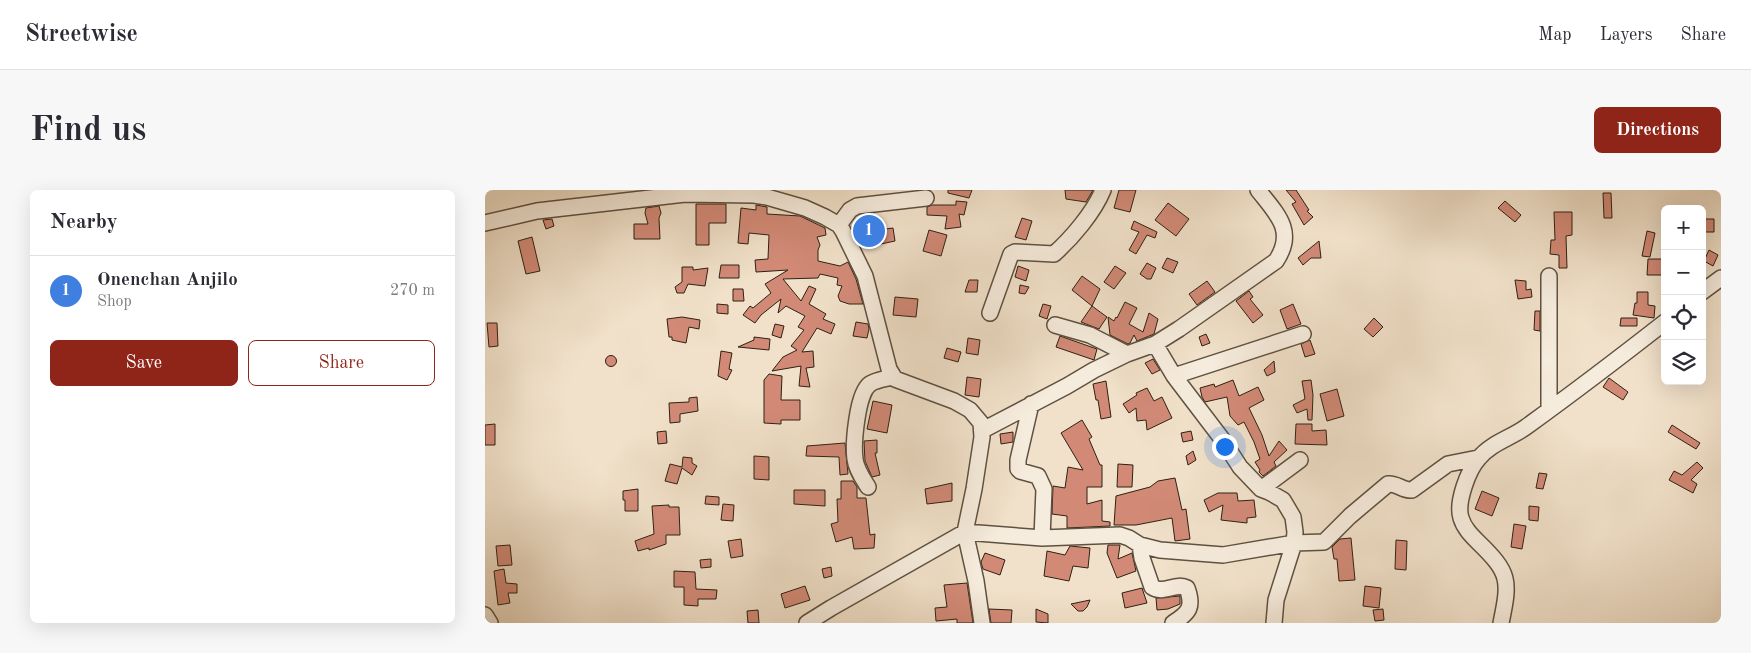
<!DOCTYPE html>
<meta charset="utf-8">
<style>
body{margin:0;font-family:"Old Standard TT",serif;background:#f7f7f7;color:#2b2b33}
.controls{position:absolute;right:15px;top:15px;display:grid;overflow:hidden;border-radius:8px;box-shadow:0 5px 20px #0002}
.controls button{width:45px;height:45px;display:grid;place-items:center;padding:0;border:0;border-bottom:1px solid #e1e1e2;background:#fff;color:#2b2b33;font:25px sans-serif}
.you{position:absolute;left:739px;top:256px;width:18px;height:18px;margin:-12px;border:4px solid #fff;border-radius:50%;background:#1a73e8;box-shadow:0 0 0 8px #1a73e833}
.badge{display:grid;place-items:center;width:32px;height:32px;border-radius:50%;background:#8f2418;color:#fff;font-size:16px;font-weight:700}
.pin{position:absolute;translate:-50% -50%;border:2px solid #fff;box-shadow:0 1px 5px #0006}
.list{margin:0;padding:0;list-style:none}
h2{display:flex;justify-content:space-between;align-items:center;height:65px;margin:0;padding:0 20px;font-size:21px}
h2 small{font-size:16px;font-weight:400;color:#7c7c81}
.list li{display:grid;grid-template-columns:32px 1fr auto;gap:15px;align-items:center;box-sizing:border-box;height:70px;padding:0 20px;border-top:1px solid #e1e1e2}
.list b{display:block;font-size:19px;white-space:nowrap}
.list p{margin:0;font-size:16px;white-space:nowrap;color:#7c7c81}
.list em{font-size:16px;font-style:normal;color:#7c7c81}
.actions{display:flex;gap:10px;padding:15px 20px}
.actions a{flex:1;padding:11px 0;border:1px solid #8f2418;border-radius:8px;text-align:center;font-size:18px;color:#8f2418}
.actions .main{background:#8f2418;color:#fff}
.icon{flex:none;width:28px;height:28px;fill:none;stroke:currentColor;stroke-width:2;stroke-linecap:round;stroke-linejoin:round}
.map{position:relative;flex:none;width:1236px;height:433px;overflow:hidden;border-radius:8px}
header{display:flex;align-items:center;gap:30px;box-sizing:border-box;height:70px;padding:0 25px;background:#fff;border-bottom:1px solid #e1e1e2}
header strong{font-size:24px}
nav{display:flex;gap:28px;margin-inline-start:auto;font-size:18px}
.intro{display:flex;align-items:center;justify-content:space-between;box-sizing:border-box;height:120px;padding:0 30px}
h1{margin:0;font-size:35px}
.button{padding:12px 22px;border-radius:8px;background:#8f2418;color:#fff;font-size:18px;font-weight:700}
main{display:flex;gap:30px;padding:0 30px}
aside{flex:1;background:#fff;border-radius:8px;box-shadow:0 5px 20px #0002}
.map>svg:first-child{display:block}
</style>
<header>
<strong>Streetwise</strong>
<nav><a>Map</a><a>Layers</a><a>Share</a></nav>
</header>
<div class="intro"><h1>Find us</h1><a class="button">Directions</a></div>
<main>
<aside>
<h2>Nearby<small></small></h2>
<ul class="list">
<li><span class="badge" style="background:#3f7fe0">1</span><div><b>Onenchan Anjilo</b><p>Shop</p></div><em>270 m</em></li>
</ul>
<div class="actions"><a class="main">Save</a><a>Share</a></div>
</aside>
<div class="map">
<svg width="1236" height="433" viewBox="0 0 1236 433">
<rect width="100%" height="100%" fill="#f1e1ca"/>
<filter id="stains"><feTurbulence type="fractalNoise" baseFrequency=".004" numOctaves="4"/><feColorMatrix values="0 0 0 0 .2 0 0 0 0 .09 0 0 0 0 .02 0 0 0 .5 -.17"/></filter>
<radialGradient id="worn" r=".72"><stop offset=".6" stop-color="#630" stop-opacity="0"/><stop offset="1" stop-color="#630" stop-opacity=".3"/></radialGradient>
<path fill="#d28a77" stroke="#2e2112" d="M463 0H487L484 8 463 3Z
M580 0H608L601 12 581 9Z
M634 0H651L645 22 629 18Z
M801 0H811L824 20 822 21 828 27 819 35 807 14 811 12Z
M1118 3H1126L1127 28H1119Z
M471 11 482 12 479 25 474 24 476 37 460 39 462 26 442 25V17L447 15H471Z
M1020 11 1036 25 1030 32 1013 18Z
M683 13 704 29 691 46 670 30Z
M211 14H241V33H224V55H211Z
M271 15 282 17V24L315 26 340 38 341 45 332 47 335 55 333 60V71L355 76 363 72 371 89 378 114H364L355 111 353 106 357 96 352 95 353 88 335 84 333 88 298 89 316 111 324 96 331 99 324 114 341 124 338 129 350 134 346 144 332 138 317 162 328 161 329 177 321 178 325 197 314 196 316 176 287 181 298 167 312 160 306 156 319 140 313 137 320 126 301 116 293 123 296 109 276 125 270 133 258 125 265 116 268 118 286 103 280 94 303 80 271 82 270 70 283 69 284 45 264 43 263 54 253 53 256 18 271 20Z
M174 16 176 23 174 28 175 49H149V34H163L160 23 161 18Z
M1069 22H1087V45L1081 46 1082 78H1074V65L1065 64 1066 50H1070Z
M537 28 547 31 541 50 530 47Z
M67 29 69 36 61 39 58 30Z
M1219 29H1229V42H1219Z
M649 31 672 42 670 48 662 45 651 64 644 60 654 42 646 39Z
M408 38 410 51 396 54 393 40Z
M444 40 462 45 456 66 438 61Z
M1162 41 1170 43 1165 67 1157 66Z
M47 47 55 81 41 84 33 51Z
M834 51 836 68H826L818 75 813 68Z
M1224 60 1233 65 1228 76 1219 71Z
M682 68 693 72 688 83 677 78Z
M1163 69H1180V85H1162Z
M662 73 671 78 666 89H662L655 84Z
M236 75H254V88H234Z
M533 76 544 80 541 91 530 87Z
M630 76 641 83 629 99 619 92Z
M197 77H208V80L223 78 220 96 203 94 199 103H192L190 97 197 92Z
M597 86 615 99 607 116 587 100Z
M484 90H493L492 102H480Z
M1030 90 1041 91V100L1046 99 1047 107 1033 109Z
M722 91 730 102 712 115 704 104Z
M535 95 544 97 540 104 534 103Z
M248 99H258L259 111H248Z
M764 101 768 107 765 109 778 125 768 133 751 111Z
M1152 102H1163V115L1170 116 1169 128 1148 125 1150 113H1152Z
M410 107 433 109 431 127 408 125Z
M640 112 652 118 644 134 658 142 664 123 673 129 669 144 652 151 649 145 645 153 643 154 625 145 623 127 629 131 631 127 632 128Z
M232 114 243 115V124L232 123Z
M558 114 566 116 562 129 554 126Z
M808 114 816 134 802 139 795 120Z
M607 116 622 127 614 139 596 132Z
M1050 121H1055V141L1049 140Z
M197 127 215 130 214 139 204 137 201 153 187 150V147H184L182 129Z
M889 128 898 137 888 147 879 139Z
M1136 128H1152V136H1135Z
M371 132 383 134 384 139 382 148 368 146Z
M2 133H12L13 156 4 157Z
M290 134 299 136 296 148 287 145Z
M721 144 725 153 717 156 714 147Z
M575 146 612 159 609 170 571 157Z
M269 147 285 149 284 160 253 157 269 150Z
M483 148 495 150 493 165 481 163Z
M825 150 830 164 820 167 816 154Z
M462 158 476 162 473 172 459 168Z
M236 161 247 163 244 179 247 180 242 190 233 186Z
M120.5 171a5.5 5.5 0 1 1 11 0a5.5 5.5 0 1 1-11 0Z
M668 169 675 180 667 184 660 173Z
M789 171 790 182 782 186 779 180Z
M284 184 297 186 296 210H315V230H296V234L279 233V190Z
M482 187 496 189 494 207 480 205Z
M1124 188 1143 202 1138 210 1118 197Z
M748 190 754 206 773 197 779 210 764 218 777 245 784 266 794 251 802 260 789 272 791 276 778 286 774 282 775 280 770 272 775 269 769 252 759 232 753 235 745 226 742 207 720 212 717 207 715 198 729 194 730 197Z
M826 190 828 205 827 230H823L822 219 812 223 808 215 820 209 817 191Z
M621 191 626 227 616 229 613 210H611L608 194Z
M662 198 669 211 677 207 687 228 662 240 661 230 652 231 651 218 644 223 638 214 652 205 651 203Z
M852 199 859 226 842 231 835 204Z
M212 207 213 221 195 224V232L185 233 184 213 204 212V208Z
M388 211 407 215 402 243 382 239Z
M597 230 607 247 604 249 615 275H617V297H602V314L617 310V331L625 332V336L582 338V326L567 324 568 296 580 298 583 277 598 280 576 243Z
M10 234V255H0V235Z
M811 234H827V241L841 240 842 255 810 254Z
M1187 235 1215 253 1211 259 1183 242Z
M181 241 182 253 173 254 172 242Z
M706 241 708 250 698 252 696 243Z
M528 242V252L516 254 515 244Z
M392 250V263H390L395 285 387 287 380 271 379 251Z
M360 253 363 284 355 285 354 267 321 266 322 256Z
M708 261 711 270 703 275 701 266Z
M269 266 284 267V290L269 289Z
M198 267 207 268V273L212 276 207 285 197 278 192 294 180 291 185 274 197 277Z
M1212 272 1218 278 1206 290 1212 294 1208 303 1184 290 1189 281 1197 285Z
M633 274 648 275 647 297H632Z
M1054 283 1062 284 1058 299 1051 298Z
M690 288 697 320 701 319 705 349 690 351 687 328 651 335H629L631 306 665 297 673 291Z
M356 291H368L372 297V308H381L385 345 390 344 389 358 369 359 367 347 351 352 346 334 353 332 352 309H356Z
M467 293V311L442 314 440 299Z
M153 299V321H140V310H138V301Z
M309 300H340V316L309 314Z
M997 301 1014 308 1007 326 990 319Z
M733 303H752L753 311 769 310 771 327 762 328V333L736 330 738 315 724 322 719 310Z
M221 306 234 307V315L220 314Z
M238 314 249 315 248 331 236 330Z
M184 315V317H194L195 345H181V354L164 360V358L153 361 150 351 169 344 167 316Z
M1044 316 1054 317 1053 331 1044 330Z
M1029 334 1041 336 1037 359 1026 357Z
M866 348 870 390 854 391 852 369H849L847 357 855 349Z
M256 349 258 366 246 368 243 351Z
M911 350 922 351 921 380 910 379Z
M25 355 27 375 13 376 11 356Z
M623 355H635L633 369 647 363 651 381 632 388 622 363Z
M585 356 605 358 603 378 588 376 584 391 559 386 562 361 580 365Z
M500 363 520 370 515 385 498 379 496 372Z
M226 369V377L216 378 215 370Z
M346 377 347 386 339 388 337 379Z
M19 379 21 393 32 394V403H23L25 413 13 415 9 381Z
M189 381 210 382 211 399 232 400 231 409H213V416L199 415V397H189Z
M482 393 488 433H472V429L451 431 450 418 462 417 459 395Z
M320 396 325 410 300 418 296 404Z
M880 396 896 398 894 418 878 416Z
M657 398 662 413 640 418 637 403Z
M695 406V414L683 419 672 420 671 408Z
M605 410 602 417 598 421H593L586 414Z
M504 419 527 420 526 433H506Z
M551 419 563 424V433L551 432Z
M898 419 899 430 890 431 888 420Z
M273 420 274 433H263L262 421Z"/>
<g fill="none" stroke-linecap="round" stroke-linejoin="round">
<g stroke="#5f5140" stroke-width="18">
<path id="minor" d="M0 33 52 21 200 4 269 5 282 7 320 18 340 27 354 35 358 41 380 86 404 179 410 189 469 211 485 220 496 233 497 247 489 299 480 342 491 391 497 433
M354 35 365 20 372 16 441 8
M1064 86V219
M1217 102 1236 88
M505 123 526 64 530 62 569 64C587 48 609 22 618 0
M570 135 605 145 642 164
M670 154 689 186 737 249 755 277 776 299 784 302 798 310 808 327 810 342 809 353 791 410 789 433
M689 186 818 144
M546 214 533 270V279L535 281 553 286 559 299 557 348
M498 240 582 196 609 180 642 164 670 154 694 139 791 71C811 41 792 24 773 0
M383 297C378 289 371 279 370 269 368 254 372 203 385 194 391 190 400 189 407 187
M776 299 815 270
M655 355 657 368 667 397C678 405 691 392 702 398 709 417 704 423 688 433
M0 425 5 433
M322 433 346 418 480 342 557 348 635 345 644 348 655 355 675 360 738 365 809 353 839 352 865 326 903 294C912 293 918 301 927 300L963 274 993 268
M1016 433C1025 390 1025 383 993 352 986 345 979 338 976 328 971 313 983 280 994 268 1006 253 1026 248 1041 237 1088 203 1134 168 1180 132"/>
</g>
<use href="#minor" stroke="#f6ecdd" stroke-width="15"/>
</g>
<rect width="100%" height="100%" filter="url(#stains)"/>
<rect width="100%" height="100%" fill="url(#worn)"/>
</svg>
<div class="controls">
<button>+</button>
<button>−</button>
<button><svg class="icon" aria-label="locate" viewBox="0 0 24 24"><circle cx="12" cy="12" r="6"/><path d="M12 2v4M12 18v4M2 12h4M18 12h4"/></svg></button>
<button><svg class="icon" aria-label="layers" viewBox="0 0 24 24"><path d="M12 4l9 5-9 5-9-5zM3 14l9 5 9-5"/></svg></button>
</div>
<div class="you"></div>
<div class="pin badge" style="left:384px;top:41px;background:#3f7fe0">1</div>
</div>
</main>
